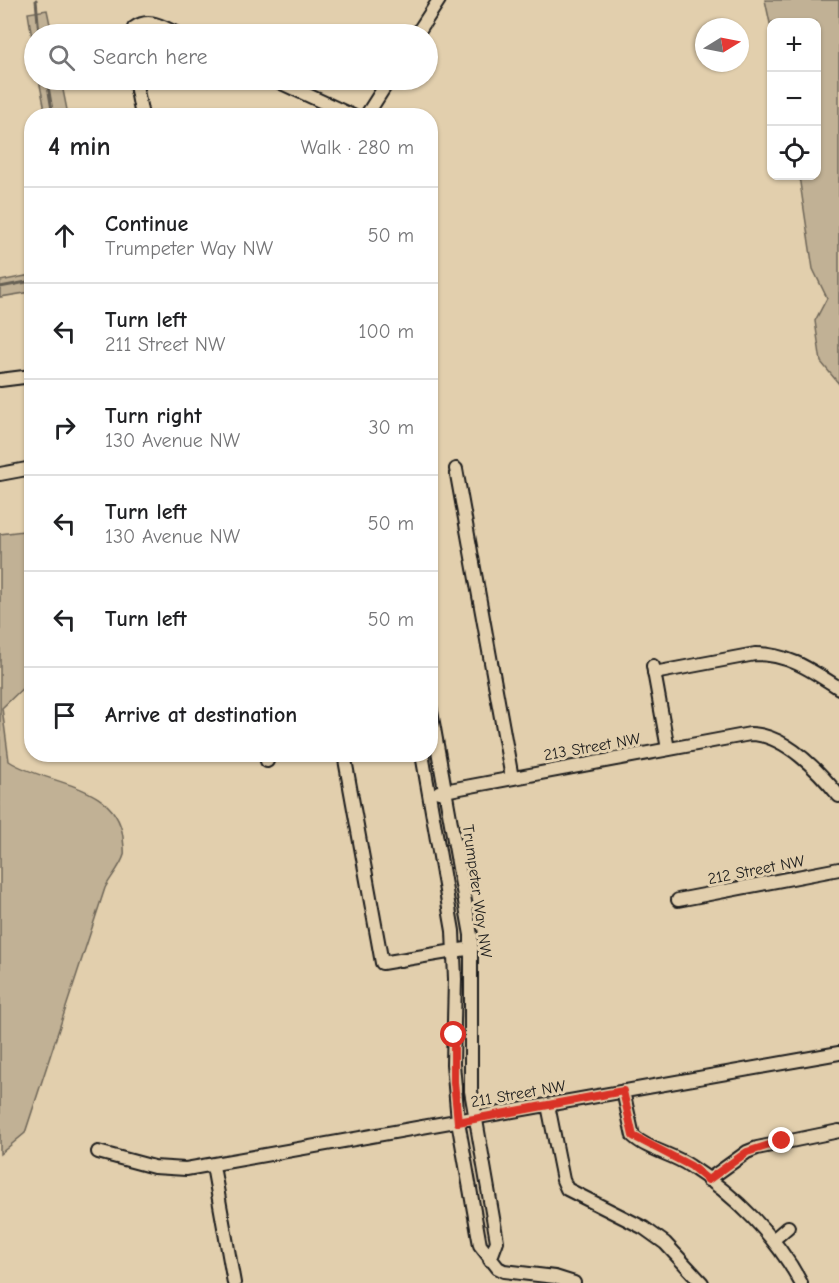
<!DOCTYPE html>
<meta charset="utf-8">
<style>
body{margin:0;font-family:"Comic Neue",sans-serif;background:#f6f6f6;color:#202124}
.controls{position:absolute;right:18px;top:18px;display:grid;overflow:hidden;border-radius:12px;box-shadow:0 2px 4px #0004}
.controls button{width:54px;height:54px;display:grid;place-items:center;padding:0;border:0;border-bottom:2px solid #e0e0e0;background:#fff;color:#202124;font:30px sans-serif}
.compass{position:absolute;left:695px;top:18px;width:54px;height:54px;border-radius:50%;background:#fff;box-shadow:0 2px 4px #0004;rotate:80deg}
.stop{position:absolute;width:18px;height:18px;margin:-14px;border:4px solid #d93025;border-radius:50%;background:#fff}
.stop.end{background:#d93025;border-color:#fff;box-shadow:0 2px 6px #0008}
.list{margin:0;padding:0;list-style:none}
h2{display:flex;justify-content:space-between;align-items:center;height:78px;margin:0;padding:0 24px;font-size:26px}
h2 small{font-size:20px;font-weight:400;color:#757577}
.list li{display:grid;grid-template-columns:39px 1fr auto;gap:18px;align-items:center;box-sizing:border-box;height:96px;padding:0 24px;border-top:2px solid #e0e0e0}
.list b{display:block;font-size:22px;white-space:nowrap}
.list p{margin:0;font-size:20px;white-space:nowrap;color:#757577}
.list em{font-size:20px;font-style:normal;color:#757577}
.icon{flex:none;width:33px;height:33px;fill:none;stroke:currentColor;stroke-width:2;stroke-linecap:round;stroke-linejoin:round}
.map{position:relative;flex:none;width:839px;height:1283px;overflow:hidden}
.search{position:absolute;background:#fff;box-shadow:0 2px 4px #0004;left:24px;top:24px;width:414px;height:66px;display:flex;align-items:center;gap:15px;box-sizing:border-box;padding:0 21px;border-radius:33px;color:#757577;font-size:22px}
.panel{position:absolute;background:#fff;box-shadow:0 2px 4px #0004;left:24px;top:108px;width:414px;height:654px;border-radius:24px}
.map>svg:first-child{display:block}
</style>
<div class="map">
<svg width="839" height="1283" viewBox="0 0 839 1283">
<rect width="100%" height="100%" fill="#e2cfad"/>
<filter id="ink" filterUnits="userSpaceOnUse"><feTurbulence type="fractalNoise" baseFrequency=".0167" numOctaves="2"/><feDisplacementMap in="SourceGraphic" scale="12" xChannelSelector="R" yChannelSelector="G"/><feConvolveMatrix kernelMatrix="1 2 1 2 8 2 1 2 1" color-interpolation-filters="sRGB"/></filter>
<g filter="url(#ink)">
<path fill="#c1b195" stroke="#6e6658" stroke-width="1.5" d="M765 0H839V384L821 362 815 321 827 298 813 269 799 176H816V22H772L771 28Z
M47 10 52 34H34V50L28 13Z
M39 80H61L68 115H46Z
M31 275V292L0 297V281Z
M31 530V680L2 708 9 761C45 785 116 782 123 837 123 842 125 850 124 855 121 866 110 878 105 888L25 1133 0 1154V534Z"/>
<g fill="none" stroke-linecap="round" stroke-linejoin="round">
<path stroke="#655e52" stroke-width="3" d="M36 0 39 34
M47 80 53 116
M0 287 32 281"/>
<g stroke="#1c1c1c" stroke-width="16">
<path id="minor" d="M132 34 134 28C150 17 162 27 178 34
M417 34 439 0
M135 80 142 116
M275 80 353 116
M366 116 389 80
M0 380 32 376
M456 469 512 778
M0 474 32 468
M653 666 668 749
M654 673 755 654C789 654 811 670 839 688
M430 706 471 935V1091L497 1241 490 1260
M265 754 267 761
M344 754 382 963 472 948
M422 754 453 931 455 979 453 1064 458 1121 480 1245 498 1268 504 1271 555 1277 574 1283
M439 792 750 734C784 734 819 771 839 796
M678 900 839 869
M623 1091 633 1136C648 1150 673 1154 690 1166 735 1195 776 1236 801 1283
M548 1105 563 1180 567 1189 644 1228 665 1243 702 1283
M98 1152 154 1167 186 1169 839 1053
M213 1166 234 1283
M708 1180 747 1152 757 1148 839 1131
M773 1240 788 1227"/>
</g>
<use href="#minor" stroke="#e2cfad" stroke-width="12"/>
</g>
</g>
<g fill="none" stroke-linecap="round" stroke-linejoin="round" filter="url(#ink)">
<path stroke="#d93025" stroke-width="8" d="M454 1035V1082L458 1122 623 1091 633 1136 691 1166 708 1180 747 1152 782 1141"/>
</g>
<g text-anchor="middle" stroke-width="6" stroke-linejoin="round" paint-order="stroke">
<g font-size="16" fill="#1c1c1c" stroke="#e2cfad">
<text transform="translate(592 746) rotate(-10)" y="6">213 Street NW</text>
<text transform="translate(756 869) rotate(-11)" y="6">212 Street NW</text>
<text transform="translate(478 891) rotate(82)" y="6">Trumpeter Way NW</text>
<text transform="translate(518 1093) rotate(-10)" y="6">211 Street NW</text>
</g>
</g>
</svg>
<div class="controls">
<button>+</button>
<button>−</button>
<button><svg class="icon" aria-label="locate" viewBox="0 0 24 24"><circle cx="12" cy="12" r="6"/><path d="M12 2v4M12 18v4M2 12h4M18 12h4"/></svg></button>
</div>
<svg class="compass" viewBox="-18 -18 36 36"><path d="M0-13l5 13h-10z" fill="#e53935"/><path d="M0 13l5-13h-10z" fill="#757577"/></svg>
<div class="stop" style="left:454px;top:1035px"></div>
<div class="stop end" style="left:782px;top:1141px"></div>
<div class="search"><svg class="icon" aria-label="search" viewBox="0 0 24 24"><circle cx="10" cy="10" r="6"/><path d="M15 15l6 6"/></svg>Search here</div>
<section class="panel">
<h2>4 min<small>Walk · 280 m</small></h2>
<ul class="list">
<li><svg class="icon" aria-label="ahead" viewBox="0 0 24 24"><path d="M12 20V5M6 11l6-6 6 6"/></svg><div><b>Continue</b><p>Trumpeter Way NW</p></div><em>50 m</em></li>
<li><svg class="icon" aria-label="left" viewBox="0 0 24 24"><path d="M17 20v-9H6M10 6l-5 5 5 5"/></svg><div><b>Turn left</b><p>211 Street NW</p></div><em>100 m</em></li>
<li><svg class="icon" aria-label="right" viewBox="0 0 24 24"><path d="M7 20v-9h11M14 6l5 5-5 5"/></svg><div><b>Turn right</b><p>130 Avenue NW</p></div><em>30 m</em></li>
<li><svg class="icon" aria-label="left" viewBox="0 0 24 24"><path d="M17 20v-9H6M10 6l-5 5 5 5"/></svg><div><b>Turn left</b><p>130 Avenue NW</p></div><em>50 m</em></li>
<li><svg class="icon" aria-label="left" viewBox="0 0 24 24"><path d="M17 20v-9H6M10 6l-5 5 5 5"/></svg><div><b>Turn left</b></div><em>50 m</em></li>
<li><svg class="icon" aria-label="arrive" viewBox="0 0 24 24"><path d="M6 21V4h12l-3 4 3 4H6"/></svg><div><b>Arrive at destination</b></div></li>
</ul>
</section>
</div>
